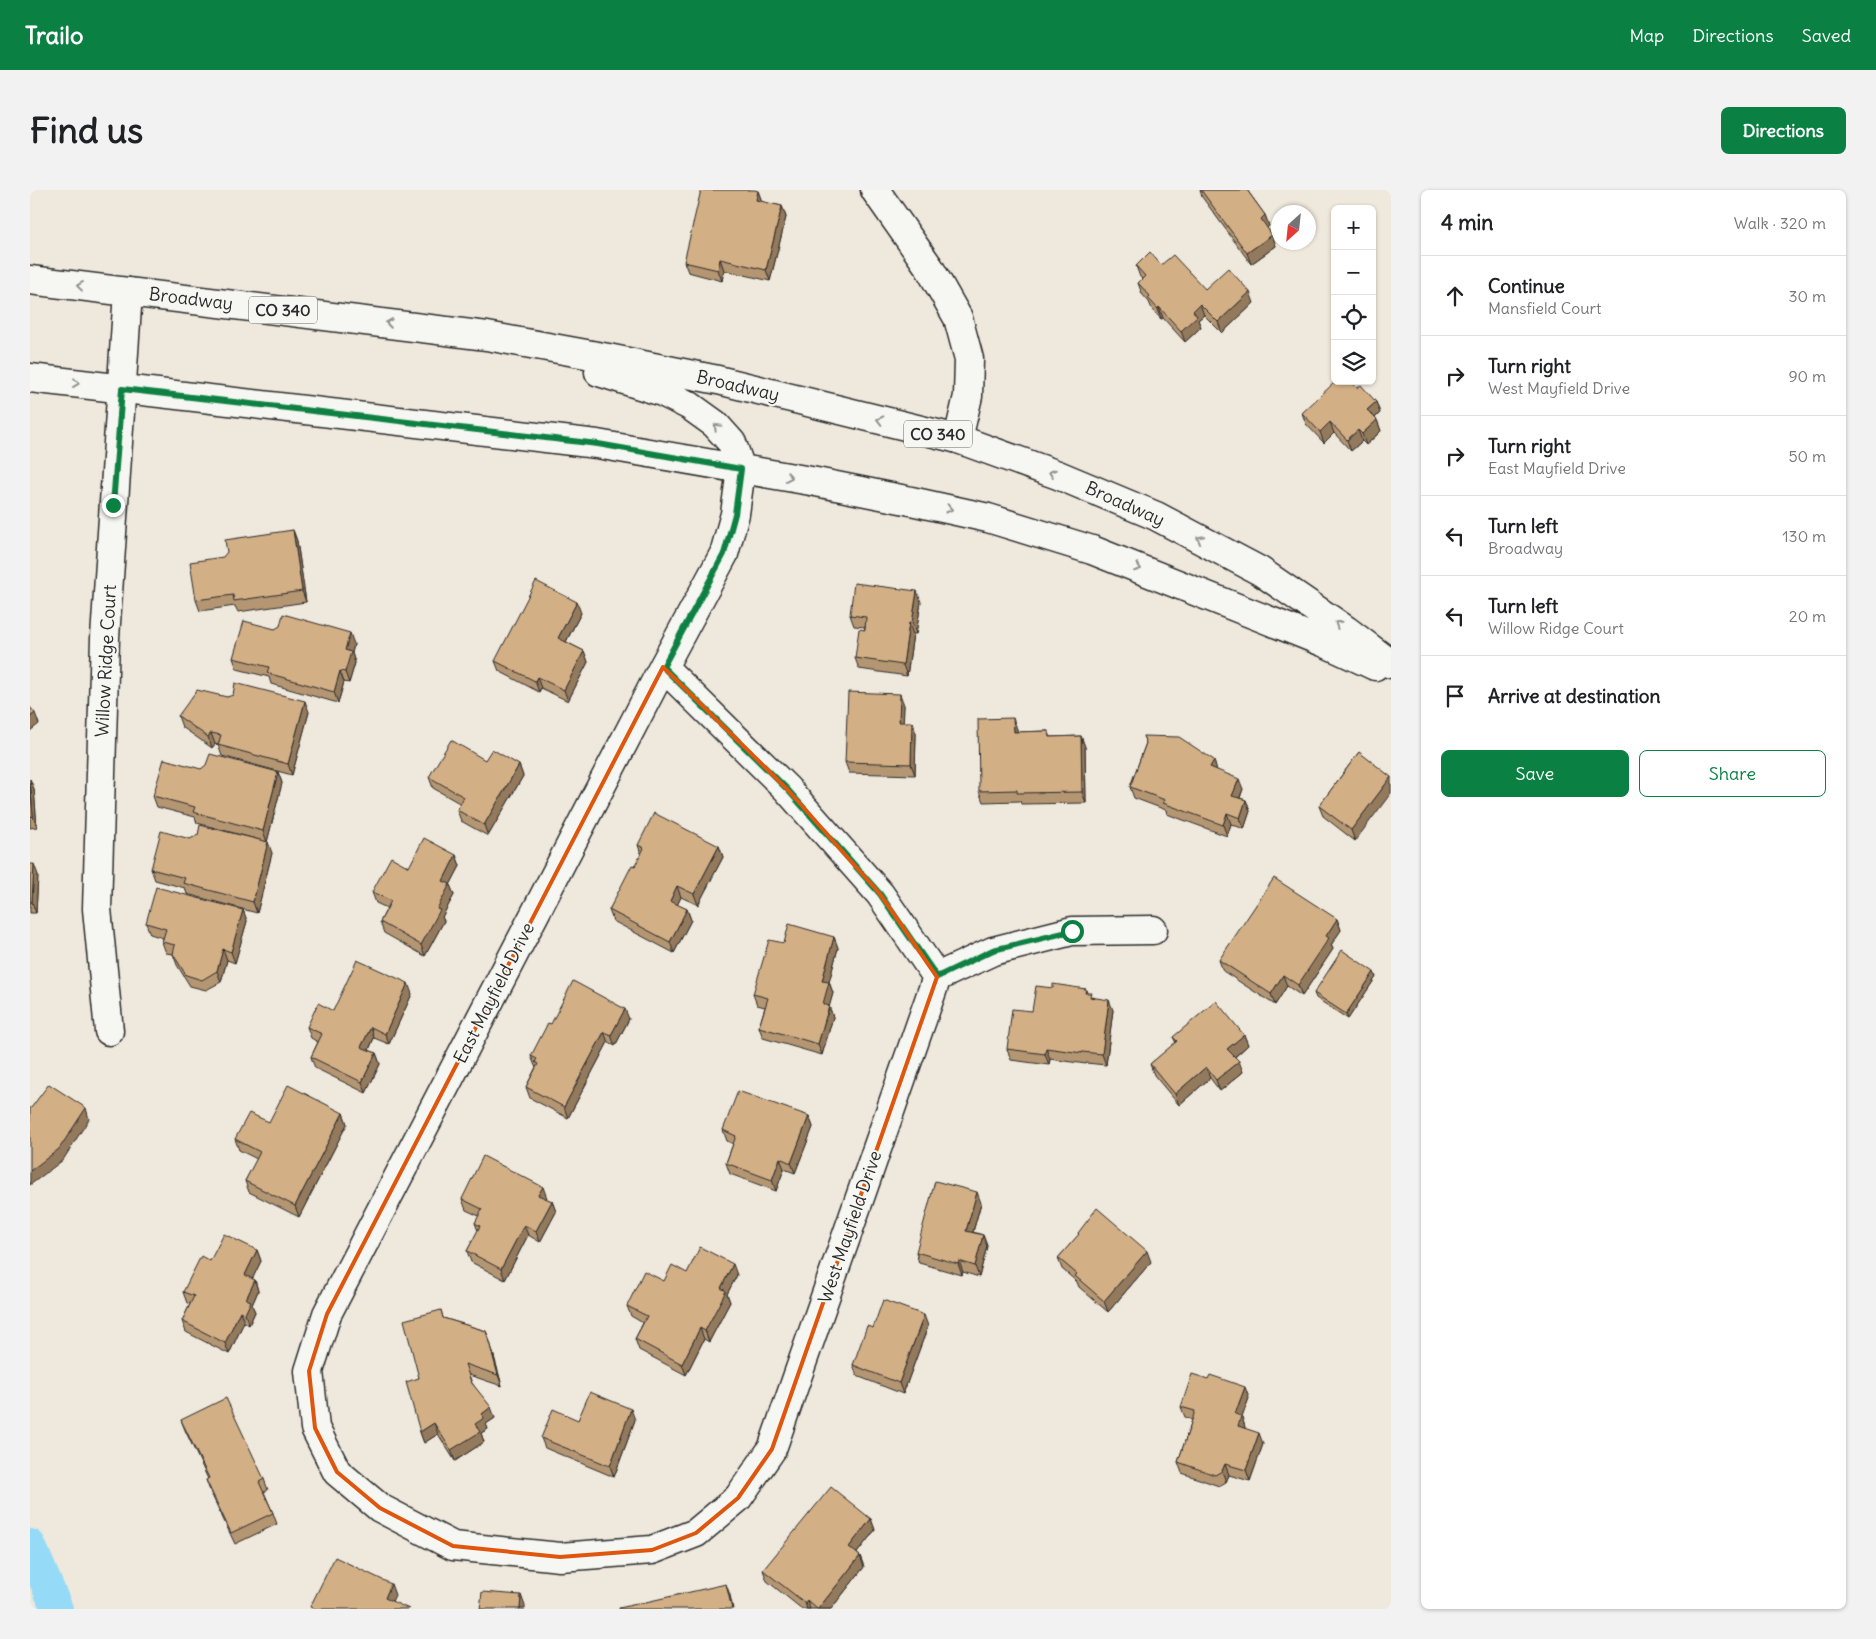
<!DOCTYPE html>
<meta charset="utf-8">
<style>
body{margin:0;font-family:Delius,sans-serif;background:#f2f2f2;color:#202124}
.controls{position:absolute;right:15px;top:15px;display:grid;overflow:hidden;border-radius:8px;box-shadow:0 1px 4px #0004}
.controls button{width:45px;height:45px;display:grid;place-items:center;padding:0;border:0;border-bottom:1px solid #e0e0e0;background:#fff;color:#202124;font:25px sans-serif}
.compass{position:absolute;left:1241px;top:15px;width:45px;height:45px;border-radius:50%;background:#fff;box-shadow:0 1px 4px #0004;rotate:207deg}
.stop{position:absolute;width:15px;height:15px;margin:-11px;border:4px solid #0b8043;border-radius:50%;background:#fff}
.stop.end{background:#0b8043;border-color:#fff;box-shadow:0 1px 5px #0008}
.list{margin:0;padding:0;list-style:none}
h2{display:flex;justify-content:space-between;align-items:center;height:65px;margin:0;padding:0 20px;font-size:21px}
h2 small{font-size:16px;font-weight:400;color:#757577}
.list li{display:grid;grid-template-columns:32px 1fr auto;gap:15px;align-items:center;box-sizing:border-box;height:80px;padding:0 20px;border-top:1px solid #e0e0e0}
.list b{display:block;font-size:19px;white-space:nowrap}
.list p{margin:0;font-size:16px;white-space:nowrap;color:#757577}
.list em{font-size:16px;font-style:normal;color:#757577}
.actions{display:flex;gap:10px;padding:15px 20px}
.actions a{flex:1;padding:11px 0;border:1px solid #0b8043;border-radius:8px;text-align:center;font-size:18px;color:#0b8043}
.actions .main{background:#0b8043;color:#fff}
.icon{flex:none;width:28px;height:28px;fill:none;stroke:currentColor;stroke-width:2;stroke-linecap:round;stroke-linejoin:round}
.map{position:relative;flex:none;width:1361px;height:1419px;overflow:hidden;border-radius:8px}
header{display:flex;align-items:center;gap:30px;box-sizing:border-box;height:70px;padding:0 25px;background:#0b8043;color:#fff}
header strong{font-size:24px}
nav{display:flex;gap:28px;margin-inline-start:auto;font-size:18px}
.intro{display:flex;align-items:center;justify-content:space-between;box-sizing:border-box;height:120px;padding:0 30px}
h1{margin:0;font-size:35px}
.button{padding:12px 22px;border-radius:8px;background:#0b8043;color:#fff;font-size:18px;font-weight:700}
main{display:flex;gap:30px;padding:0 30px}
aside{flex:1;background:#fff;border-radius:8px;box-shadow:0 1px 4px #0004}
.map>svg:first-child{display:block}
</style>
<header>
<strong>Trailo</strong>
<nav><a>Map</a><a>Directions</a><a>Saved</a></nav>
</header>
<div class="intro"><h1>Find us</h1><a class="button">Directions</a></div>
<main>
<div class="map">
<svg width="1361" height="1419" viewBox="0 0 1361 1419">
<rect width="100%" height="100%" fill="#efe8dc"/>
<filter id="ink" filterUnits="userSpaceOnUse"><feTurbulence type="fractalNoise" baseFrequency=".02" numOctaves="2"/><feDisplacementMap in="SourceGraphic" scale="10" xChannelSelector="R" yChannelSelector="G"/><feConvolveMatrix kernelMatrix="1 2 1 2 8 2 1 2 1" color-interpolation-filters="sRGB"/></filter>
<g filter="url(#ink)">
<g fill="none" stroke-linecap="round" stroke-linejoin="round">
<path stroke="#95dbf7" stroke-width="32" d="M0 1355 27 1419"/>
<g stroke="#2b2b2b" stroke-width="31">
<path id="minor" d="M845 0 899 77 928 128 939 169 938 206 928 249
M711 279 705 324 694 364 633 477 297 1124 279 1181 285 1238 307 1282 350 1318 423 1356 530 1367 622 1360 666 1343 708 1308 742 1259 907 787
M633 477 757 599 850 704 907 787
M907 787 963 761 1042 741 1123 740
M79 841 67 719 75 448 98 102"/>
</g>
<g stroke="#2b2b2b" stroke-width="31">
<path id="major" d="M0 90 457 146 578 168 688 190 928 249 1028 285 1126 326 1230 381 1316 440 1361 474
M569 182 632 202 660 216 685 234 702 253 711 279
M0 188 567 254 781 291 881 311 958 328 1062 360 1293 452 1345 476"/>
</g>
<use href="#minor" stroke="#f6f6f2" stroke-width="28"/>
<use href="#major" stroke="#f6f6f2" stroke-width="28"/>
</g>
<path fill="#b59672" stroke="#2b2b2b" d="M1170 0H1217L1235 25 1239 36 1237 38 1242 45 1246 56 1221 74 1172 7Z
M728 1 732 12 752 16 756 27 740 91 694 80 692 91 658 82 654 72Z
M1131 75 1175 99 1224 113 1192 143 1174 125 1168 130 1171 137 1155 152 1133 128 1131 129 1122 119 1119 112 1112 104 1108 93 1112 89 1110 87 1106 76Z
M1327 198 1346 212 1350 223 1345 228 1347 230 1351 241 1336 255 1332 251 1321 261 1304 243 1294 253 1276 234 1272 223Z
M263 340 267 351 276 412 208 422 205 416 170 421 166 410 193 367Z
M891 412 886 444H883L877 486 829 479 825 468 835 437 824 436 820 425Z
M551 423 536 452 554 461 558 472 538 511 511 498 509 502 469 481 465 471Z
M245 439 324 454 322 463 325 473 319 493 314 492 308 513 241 494 239 487 207 479 203 468Z
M197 507 279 522 262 585 192 566 188 555 185 554 182 558 152 537 148 526Z
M874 515 873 532 886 543 885 585 819 583 815 572Z
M987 539V542L1018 541 1021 547 1051 546 1055 557 1056 613 991 614 990 611 953 612 949 601Z
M1113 546 1187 580 1213 599 1210 608 1216 610 1220 621 1214 639 1201 634 1197 646 1137 624 1136 620 1104 608 1100 597 1116 553Z
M1329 562 1325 651 1293 626 1289 616Z
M455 570 489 575 493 586 458 646 431 631 427 620 431 614 403 598 399 587Z
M171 579 248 582 252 593 237 652 167 633 165 627 127 617 123 606Z
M0 589 4 599 7 637 0 638Z
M160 649 242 663 227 723 157 704 155 698 125 690 121 679Z
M608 655 689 656 693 667 668 715 651 707 647 715 657 719 661 730 644 763 583 731 579 720 611 664Z
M426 665 430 676 420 695 424 705 412 727 414 731 395 766 354 743 350 732 357 718 346 713 342 702 379 677Z
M0 674 8 685 6 723H0Z
M213 720 217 731 205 773 197 770 191 792 176 800 160 796 147 775 143 764 136 763 132 752 133 748 120 744 116 733Z
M1307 729 1311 740 1301 755 1303 759 1272 806 1257 796 1245 815 1193 781 1189 770Z
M804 747 808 758 799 792 803 803 799 816 803 827 792 865 733 848 729 837 735 817 727 815 723 804 754 753Z
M1346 787 1318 829 1286 808 1284 803Z
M1023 798 1056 799 1057 803 1062 807 1083 820 1076 875 1056 873V874L1020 869 1019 875 981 870 977 859 1002 821Z
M382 804 359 854 344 848 339 860 346 863 350 874 336 903 285 878 281 867 288 852 281 848 277 837 303 821Z
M599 829 585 856 578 852 538 928 500 908 496 897 506 877 505 876 501 866 521 834Z
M1214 845 1218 855 1205 867 1213 882 1190 901 1180 888 1149 915 1124 885 1120 874 1146 853 1143 847Z
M313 923 317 934 269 1027 219 1002 215 991 227 969 209 960 205 949 239 932Z
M779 926 783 937 765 983 754 979 746 1001 700 984 696 973 703 954 697 951 693 940Z
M517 1008 516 1009 522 1011 526 1022 510 1052 498 1045 475 1090 441 1072 437 1061 448 1041 445 1033 449 1026 436 1020 432 1009Z
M951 1013 943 1042 953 1045 957 1056 949 1087 933 1082 932 1085 889 1073 886 1062Z
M1048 1043 1121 1072 1078 1122 1049 1097 1047 1092 1032 1079 1028 1068 1049 1045Z
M227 1060 231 1071 222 1089 225 1090 228 1101 222 1115 225 1122 219 1135 214 1132 199 1164 156 1142 152 1131 160 1114 157 1113 153 1102 180 1071Z
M657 1083 707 1085 697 1104 700 1112 679 1152 674 1149 656 1185 609 1160 605 1149 613 1133 601 1126 597 1116 634 1091Z
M411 1120 413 1128 456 1141 460 1152 472 1196 439 1185 442 1193 465 1228 456 1234 458 1239 451 1243 454 1252 425 1271 408 1244 394 1253 390 1242 389 1188Z
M898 1136 873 1204 827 1186 823 1175 843 1138Z
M1219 1208 1212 1227 1215 1238 1233 1254 1220 1291 1199 1285 1196 1292 1189 1296 1152 1283 1148 1272 1162 1230 1155 1227 1151 1217Z
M151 1230 234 1289 238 1300 234 1302 243 1323 247 1334 205 1354 180 1301 176 1290 178 1289 155 1240Z
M548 1230H605L584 1287 515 1258 511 1248Z
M841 1329 845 1340 827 1363 830 1366 834 1377 801 1419H772L737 1391 733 1380Z"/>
<path fill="#947a5d" stroke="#2b2b2b" d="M728 1 732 12 726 10Z
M752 16 756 27 740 91 736 80Z
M1235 25 1239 36 1235 40 1231 29Z
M1242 45 1246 56 1221 74 1217 63Z
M690 69 694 80 692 91 688 80Z
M1220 102 1224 113 1192 143 1188 132Z
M1170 114 1174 125 1168 130 1171 137 1155 152 1151 141 1163 121Z
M1129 117 1133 128 1131 129 1128 119Z
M1346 212 1350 223 1341 231 1337 220Z
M1347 230 1351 241 1336 255 1332 244Z
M1300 232 1304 243 1294 253 1290 242Z
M1328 240 1332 251 1321 261 1317 250Z
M263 340 267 351 276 412 272 401Z
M887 401 891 412 886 444 882 433Z
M547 412 551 423 532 459 528 448Z
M879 433 883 444 877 486 873 475Z
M320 443 324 454 322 463 325 473 319 493 315 482V460Z
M554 461 558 472 538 511 534 500Z
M310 481 314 492 308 513 304 502Z
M507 487 511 498 509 502 505 491Z
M870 504 874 515 873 542 869 532Z
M275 511 279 522 262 585 258 574Z
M5 523 9 534 0 541V527Z
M983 528 987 539 988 553 984 542Z
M882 532 886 543 885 585 881 574Z
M181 543 185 554 182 558 178 547Z
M1051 546 1055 557 1056 613 1052 602Z
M1184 570 1187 581 1180 577Z
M489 575 493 586 458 646 454 635Z
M248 582 252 593 237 652 233 641Z
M1361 587V603L1325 651 1321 640Z
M0 589 4 599 7 637 3 626Z
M1209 589 1213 599 1206 617 1202 606Z
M1216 610 1220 621 1214 639 1210 628Z
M1197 623 1201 634 1197 646 1193 635Z
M238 652 242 663 227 723 223 712Z
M689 656 693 667 668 715 664 704Z
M426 665 430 676 420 695 424 705 412 727 414 731 395 766 391 755 407 719 413 691Z
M4 674 8 685 6 723 2 712Z
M647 696 651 707 644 722 640 711Z
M657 719 661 730 644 763 640 752Z
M213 720 217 731 205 773 201 762Z
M1307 729 1311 740 1301 755 1303 759 1272 806 1268 795 1296 746Z
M804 747 808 758 799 792 803 803 797 825 793 814 792 791Z
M193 759 197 770 191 792 187 781Z
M1344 782 1346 787 1318 829 1316 824Z
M1253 785 1257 796 1245 815 1241 804Z
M378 793 382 804 359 854 355 844Z
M1079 810 1083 820 1076 875 1072 864Z
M799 816 803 827 792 865 788 854Z
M595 819 599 829 585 856 581 845Z
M341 837 344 848 335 868 331 857Z
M574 842 578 852 538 928 534 917Z
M1214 845 1218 855 1201 870 1197 859Z
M1016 858 1020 869 1019 875 1015 864Z
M346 863 350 874 336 903 332 892Z
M1209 871 1213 882 1190 901 1186 890Z
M1176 877 1180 888 1149 915 1145 904Z
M56 918 59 929 33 970 0 995V981Z
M313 923 317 934 269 1027 265 1016Z
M779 926 783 937 765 983 761 973Z
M750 968 754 979 746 1001 742 990Z
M513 997 517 1008 512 1015 508 1005Z
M947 1002 951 1013 940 1052 936 1041Z
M522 1011 526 1022 510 1052 506 1041Z
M494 1035 498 1045 475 1090 471 1079Z
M953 1045 957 1056 949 1087 945 1076Z
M227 1060 231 1071 219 1096 215 1085Z
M1117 1061 1121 1072 1078 1122 1074 1111Z
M929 1071 933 1082 932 1085 928 1074Z
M703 1074 707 1085 697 1104 700 1112 679 1152 675 1141 691 1098Z
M225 1090 228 1101 222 1115 225 1122 219 1135 215 1124 216 1109Z
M210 1121 214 1132 199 1164 195 1153Z
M894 1125 898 1136 873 1204 869 1193Z
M670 1138 674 1149 656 1185 652 1174Z
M456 1141 460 1152 472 1196 468 1185Z
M1215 1197 1219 1208 1212 1227 1215 1237 1212 1247 1205 1224Z
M461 1217 465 1228 456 1234 458 1239 451 1243 454 1252 425 1271 421 1260 452 1224Z
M601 1219 605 1230 584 1287 580 1276Z
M404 1233 408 1244 394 1253 390 1242Z
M1229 1243 1233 1254 1220 1291 1216 1280Z
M1195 1274 1199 1285 1196 1292 1192 1281Z
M841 1329 845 1340 823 1368 819 1357Z
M830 1366 834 1377 801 1419H788Z
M361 1394 365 1405 359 1418 355 1408Z
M696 1394 700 1405 703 1419H702Z
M491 1405 495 1416V1419H490Z
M777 1410 780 1419H777L775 1413Z"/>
<path fill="#d3af85" stroke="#2b2b2b" d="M671 0H725L728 1 726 10 752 16 736 80 690 69 688 80 654 72Z
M1171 0H1217L1235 25 1231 29 1242 45 1217 63Z
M1120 62 1131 75 1143 65 1175 99 1198 78 1220 102 1188 132 1170 114 1163 121 1167 126 1151 141 1129 117 1128 119 1118 108 1120 106 1108 93 1115 86 1106 76Z
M1306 191H1321L1327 198 1331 195 1346 212 1337 220 1347 230 1332 244 1328 240 1317 250 1300 232 1290 242 1272 223Z
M263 340 272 401 204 411 203 405 166 410 160 372 193 367 197 362 195 350Z
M506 391 547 412 528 448 554 461 534 500 507 487 505 491 465 471Z
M824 393 887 401 882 433H879L873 475 825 468 829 439 835 440 836 427 820 425Z
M253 424 320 443 315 460 321 462 315 482 310 481 304 502 237 483 239 477 203 468 214 431 245 439 250 436Z
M205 493 275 511 258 574 188 555 191 545 181 543 178 547 148 526 167 500 197 507 203 505Z
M818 502 870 504 869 532H882L881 574 815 572Z
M0 517 5 523 0 527Z
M983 528 984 542 1018 541 1019 547 1051 546 1052 602 987 603V600L949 601 948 529Z
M1113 546 1149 547 1184 570 1180 577 1209 589 1202 606 1216 610 1210 628 1197 623 1193 635 1133 613 1135 610 1100 597 1116 553Z
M421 550 455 570 462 559 489 575 454 635 427 620 434 607 399 587Z
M1329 562 1361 587 1321 640 1289 616Z
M180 564 248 582 233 641 163 622 165 617 123 606 134 569 171 579 176 575Z
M0 592 3 626 0 627Z
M624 623 689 656 664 704 647 696 640 711 657 719 640 752 579 720 602 675 605 676 614 658 608 655Z
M170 635 238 652 223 712 153 693 155 688 121 679 131 641 160 649 168 645Z
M394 648 426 665 413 691 420 694 407 719 410 720 391 755 350 732 361 711 342 702 361 667 379 677Z
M0 674H4L2 712H0Z
M1244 688 1307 729 1296 746 1299 748 1268 795 1253 785 1241 804 1189 770Z
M126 697 213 720 201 762 193 759 187 781 172 790 156 785 143 764 145 755 132 752 136 739 116 733Z
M759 734 804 747 792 791 799 792 793 814 799 816 788 854 729 837 738 808 723 804 739 750 754 753Z
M1312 760 1344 782 1316 824 1284 803Z
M327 770 378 793 355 844 341 837 331 857 346 863 332 892 281 867 292 844 277 837 288 813 303 821Z
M543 791 595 819 581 845 574 842 534 917 496 897 508 874 505 872 507 869 501 866 518 833 521 834Z
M1023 794 1056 799 1055 803H1061L1060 807 1079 810 1072 864 1052 862V863L1016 858 1015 864 977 859 982 819 1002 821 1006 796 1023 798Z
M1186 811 1214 845 1197 859 1209 871 1186 890 1176 877 1145 904 1120 874 1147 851 1143 847Z
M19 894 56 918 29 959 0 981V918H1Z
M258 895 313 923 265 1016 215 991 230 962 205 949 219 923 239 932Z
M708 901 779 926 761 973 750 968 742 990 696 973 706 946 693 940Z
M453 966 513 997 508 1005 522 1011 506 1041 494 1035 471 1079 437 1061 450 1036 445 1033 452 1019 432 1009Z
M905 991 947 1002 936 1041 953 1045 945 1076 929 1071 928 1074 886 1062Z
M1067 1018 1117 1061 1074 1111 1045 1086 1047 1084 1028 1068 1049 1044 1048 1043Z
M194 1044 227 1060 215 1085 225 1090 216 1109 221 1111 215 1124 210 1121 195 1153 152 1131 164 1106 153 1102 171 1066 180 1071Z
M670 1057 703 1074 691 1098 696 1101 675 1141 670 1138 652 1174 605 1149 617 1126 597 1116 614 1081 634 1091 642 1075 657 1083Z
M853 1110 894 1125 869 1193 823 1175 837 1136 843 1138Z
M411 1120 413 1128 456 1141 468 1185 435 1174 441 1192 461 1217 452 1224 454 1228 445 1234 450 1242 421 1260 404 1233 390 1242 376 1192 389 1188 374 1130Z
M1162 1184 1178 1189 1180 1185 1215 1197 1205 1224 1211 1226 1208 1236 1229 1243 1216 1280 1195 1274 1192 1281 1185 1285 1148 1272 1165 1221 1151 1217Z
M560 1202 601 1219 580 1276 511 1248 523 1219 548 1230Z
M196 1208 234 1289 229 1292 243 1323 201 1343 176 1290 179 1288 151 1230Z
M801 1297 841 1329 819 1357 830 1366 788 1419H787L777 1410 775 1413 733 1380Z
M305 1367 361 1394 355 1408 379 1419H285L280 1417Z
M696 1394 702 1419H589V1418Z
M452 1402 491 1405 490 1419H450Z"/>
<defs><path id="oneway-chevron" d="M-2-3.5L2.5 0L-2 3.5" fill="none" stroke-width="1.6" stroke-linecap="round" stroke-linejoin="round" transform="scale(1.25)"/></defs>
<g stroke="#90908e">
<use href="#oneway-chevron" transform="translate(50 96) rotate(-173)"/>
<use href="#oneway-chevron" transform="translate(359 133) rotate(-172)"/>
<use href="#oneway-chevron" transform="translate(46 193) rotate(7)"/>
<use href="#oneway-chevron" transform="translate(850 230) rotate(-166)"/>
<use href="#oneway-chevron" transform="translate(687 237) rotate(-135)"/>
<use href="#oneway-chevron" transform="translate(1022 283) rotate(-160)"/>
<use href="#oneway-chevron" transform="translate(759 287) rotate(10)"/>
<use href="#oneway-chevron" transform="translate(919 319) rotate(12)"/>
<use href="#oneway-chevron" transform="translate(1170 349) rotate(-152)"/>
<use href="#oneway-chevron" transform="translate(1108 378) rotate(21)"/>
<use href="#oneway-chevron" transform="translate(1308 434) rotate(-146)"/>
</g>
</g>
<g fill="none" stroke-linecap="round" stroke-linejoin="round" filter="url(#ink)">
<path stroke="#0b8043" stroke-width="6" d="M83 315 92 199 568 254 711 279 705 324 694 364 633 477 757 599 850 704 907 787 963 760 1042 741"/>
</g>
<path fill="none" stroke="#df570e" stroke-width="4" stroke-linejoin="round" d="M633 477 757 599 850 704 907 787 742 1259 708 1308 666 1343 622 1360 530 1367 423 1356 350 1318 307 1282 285 1238 279 1181 297 1124Z"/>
<g text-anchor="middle" stroke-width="4" stroke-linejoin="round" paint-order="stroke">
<g fill="#f6f6f2" stroke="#686867" stroke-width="1">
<rect x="219" y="106.5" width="68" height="27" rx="4"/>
<rect x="874" y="230.5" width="68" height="27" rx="4"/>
</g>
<g font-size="16" font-weight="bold" fill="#2b2b2b">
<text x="253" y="126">CO 340</text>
<text x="908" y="250">CO 340</text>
</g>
<g font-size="18" fill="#2b2b2b" stroke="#f6f6f2">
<text transform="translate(161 109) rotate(7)" y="6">Broadway</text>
<text transform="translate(708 196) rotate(13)" y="6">Broadway</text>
<text transform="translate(1095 314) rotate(24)" y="6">Broadway</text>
<text transform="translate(76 471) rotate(-87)" y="6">Willow Ridge Court</text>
<text transform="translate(464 803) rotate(-63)" y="6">East Mayfield Drive</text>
<text transform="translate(820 1037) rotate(-71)" y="6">West Mayfield Drive</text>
</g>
</g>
</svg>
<div class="controls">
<button>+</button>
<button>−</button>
<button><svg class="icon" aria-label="locate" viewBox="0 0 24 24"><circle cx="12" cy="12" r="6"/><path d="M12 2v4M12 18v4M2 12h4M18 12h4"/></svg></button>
<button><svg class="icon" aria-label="layers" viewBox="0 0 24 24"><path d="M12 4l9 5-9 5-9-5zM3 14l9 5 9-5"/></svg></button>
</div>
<svg class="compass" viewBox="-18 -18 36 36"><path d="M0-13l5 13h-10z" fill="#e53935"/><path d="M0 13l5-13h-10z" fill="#757577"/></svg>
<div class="stop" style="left:1042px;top:741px"></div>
<div class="stop end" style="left:83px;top:315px"></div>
</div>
<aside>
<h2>4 min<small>Walk · 320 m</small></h2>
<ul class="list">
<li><svg class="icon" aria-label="ahead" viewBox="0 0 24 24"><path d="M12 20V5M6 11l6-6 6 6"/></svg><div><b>Continue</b><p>Mansfield Court</p></div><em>30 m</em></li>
<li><svg class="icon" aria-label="right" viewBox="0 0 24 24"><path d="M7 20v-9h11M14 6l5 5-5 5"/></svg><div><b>Turn right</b><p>West Mayfield Drive</p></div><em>90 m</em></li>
<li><svg class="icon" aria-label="right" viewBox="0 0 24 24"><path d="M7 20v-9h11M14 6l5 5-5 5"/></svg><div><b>Turn right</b><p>East Mayfield Drive</p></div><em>50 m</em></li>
<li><svg class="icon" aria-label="left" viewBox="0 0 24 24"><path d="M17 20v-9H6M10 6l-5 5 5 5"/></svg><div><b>Turn left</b><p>Broadway</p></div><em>130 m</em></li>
<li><svg class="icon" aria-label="left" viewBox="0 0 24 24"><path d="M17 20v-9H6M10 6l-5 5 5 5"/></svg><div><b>Turn left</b><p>Willow Ridge Court</p></div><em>20 m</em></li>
<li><svg class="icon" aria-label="arrive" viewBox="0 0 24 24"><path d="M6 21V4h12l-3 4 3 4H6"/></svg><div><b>Arrive at destination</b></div></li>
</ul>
<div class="actions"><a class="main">Save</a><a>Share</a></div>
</aside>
</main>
